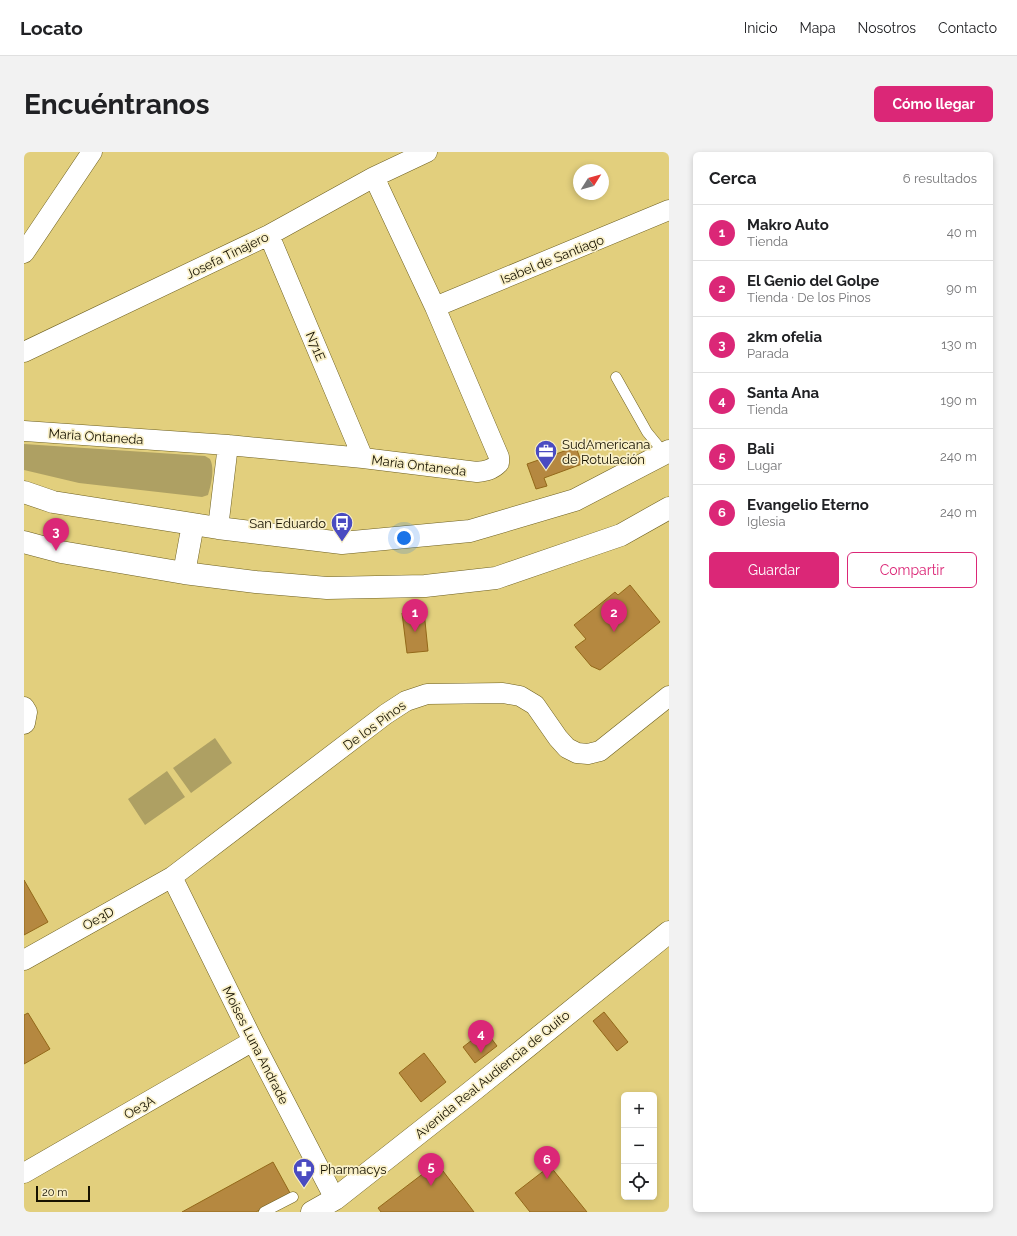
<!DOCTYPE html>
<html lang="es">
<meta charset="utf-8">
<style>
body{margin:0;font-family:Raleway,sans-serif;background:#f2f2f2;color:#202124}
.controls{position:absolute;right:12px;bottom:12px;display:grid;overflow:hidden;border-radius:6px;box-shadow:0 2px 6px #0003}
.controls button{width:36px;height:36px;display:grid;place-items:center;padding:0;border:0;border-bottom:1px solid #e0e0e0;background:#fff;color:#202124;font:20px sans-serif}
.compass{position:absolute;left:549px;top:12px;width:36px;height:36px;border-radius:50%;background:#fff;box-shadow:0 2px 6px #0003;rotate:53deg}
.scale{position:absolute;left:12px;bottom:10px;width:54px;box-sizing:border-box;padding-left:4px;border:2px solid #171200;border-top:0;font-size:11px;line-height:14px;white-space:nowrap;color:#171200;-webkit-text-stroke:3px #f9f0c8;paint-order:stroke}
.you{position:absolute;left:380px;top:386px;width:14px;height:14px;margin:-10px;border:3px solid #fff;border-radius:50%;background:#1a73e8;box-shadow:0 0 0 6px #1a73e833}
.badge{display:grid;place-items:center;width:26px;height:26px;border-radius:50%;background:#db2777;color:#fff;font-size:13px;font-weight:700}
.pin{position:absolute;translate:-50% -33px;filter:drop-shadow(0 1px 2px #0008)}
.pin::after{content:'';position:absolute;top:21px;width:14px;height:12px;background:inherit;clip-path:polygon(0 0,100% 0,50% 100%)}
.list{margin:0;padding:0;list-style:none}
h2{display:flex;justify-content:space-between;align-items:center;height:52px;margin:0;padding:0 16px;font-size:17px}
h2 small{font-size:13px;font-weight:400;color:#757577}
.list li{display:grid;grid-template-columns:26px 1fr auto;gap:12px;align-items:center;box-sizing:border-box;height:56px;padding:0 16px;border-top:1px solid #e0e0e0}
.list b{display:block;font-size:15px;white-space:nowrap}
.list p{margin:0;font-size:13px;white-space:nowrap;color:#757577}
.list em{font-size:13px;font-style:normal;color:#757577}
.actions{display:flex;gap:8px;padding:12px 16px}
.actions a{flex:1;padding:9px 0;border:1px solid #db2777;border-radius:6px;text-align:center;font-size:14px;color:#db2777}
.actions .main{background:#db2777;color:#fff}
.icon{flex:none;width:22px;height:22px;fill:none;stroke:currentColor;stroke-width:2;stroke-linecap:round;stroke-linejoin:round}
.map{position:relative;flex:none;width:645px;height:1060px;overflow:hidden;border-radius:6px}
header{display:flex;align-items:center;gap:24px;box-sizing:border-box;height:56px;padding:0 20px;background:#fff;border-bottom:1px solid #e0e0e0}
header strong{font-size:19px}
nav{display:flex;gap:22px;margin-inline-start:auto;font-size:14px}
.intro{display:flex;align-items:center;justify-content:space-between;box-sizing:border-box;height:96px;padding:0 24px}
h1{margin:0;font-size:28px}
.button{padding:10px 18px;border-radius:6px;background:#db2777;color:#fff;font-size:14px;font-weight:700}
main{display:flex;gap:24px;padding:0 24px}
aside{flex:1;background:#fff;border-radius:6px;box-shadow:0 2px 6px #0003}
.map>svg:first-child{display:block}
</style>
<header>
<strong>Locato</strong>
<nav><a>Inicio</a><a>Mapa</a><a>Nosotros</a><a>Contacto</a></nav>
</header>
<div class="intro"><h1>Encuéntranos</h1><a class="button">Cómo llegar</a></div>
<main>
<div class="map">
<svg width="645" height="1060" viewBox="0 0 645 1060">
<rect width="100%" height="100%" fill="#e2cf7d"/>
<path fill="#aea063" d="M0 292 181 304 186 307C191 317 187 333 184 343L178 345 55 331 0 318Z
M191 586 208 611 167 641 149 616Z
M143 619 161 645 121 673 104 647Z"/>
<path fill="#b58840" stroke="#936819" d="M552 295 558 312 520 326 523 334 512 337 503 312Z
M606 433 636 470 576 518 567 514 551 495 562 487 550 473 591 440 594 443Z
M400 459 404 499 383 501 378 461Z
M0 728 24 770 0 783Z
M580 860 604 890 593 899 569 869Z
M4 861 26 897 0 912V863Z
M461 878 473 894 451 911 439 895Z
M400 901 422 930 397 950 375 921Z
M249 1010 266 1041 232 1060H158Z
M413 1011 450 1060H357L354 1056Z
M526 1014 563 1060H506L491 1041Z"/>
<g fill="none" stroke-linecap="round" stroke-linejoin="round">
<g stroke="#6d5f1f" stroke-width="11">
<path id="lane" d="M592 225 623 280 641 302
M240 1060 269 1045"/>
</g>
<g stroke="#6d5f1f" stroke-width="21">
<path id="street" d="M245 83 339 306
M0 101 68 0
M411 155 645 58
M0 200 245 83 350 25 403 0
M0 279 204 293 339 306 453 320C462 319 468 318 475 311V305L411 155 350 25
M194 376 204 293
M0 555 3 560 1 571 0 572
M148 725 229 889 311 1047
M0 808 148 725 362 562 382 549 403 542 479 541 496 544 511 553 534 586 543 596 553 601 564 602 576 599 645 544
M0 1021 229 889"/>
</g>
<g stroke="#6d5f1f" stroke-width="23">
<path id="secondary" d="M288 1060 311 1047 447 940 645 780"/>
</g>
<g stroke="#6d5f1f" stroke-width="23">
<path id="primary" d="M0 340 29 350 194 376 318 391 446 379 551 348 645 299
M0 390 37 400 160 421 232 430 303 436 401 434 472 426 597 383 645 356
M160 421 169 372"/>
</g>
<use href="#lane" stroke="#fff" stroke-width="10"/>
<use href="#street" stroke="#fff" stroke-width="20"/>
<use href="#secondary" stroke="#fff" stroke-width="22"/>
<use href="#primary" stroke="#fff" stroke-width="22"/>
</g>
<defs>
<g id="office-pin" transform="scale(1.15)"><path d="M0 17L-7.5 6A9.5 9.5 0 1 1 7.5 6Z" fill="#4a4bc1" stroke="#f9f0c8"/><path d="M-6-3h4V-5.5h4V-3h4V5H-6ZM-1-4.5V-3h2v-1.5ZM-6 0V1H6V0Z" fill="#fff"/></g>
<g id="bus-pin" transform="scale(1.15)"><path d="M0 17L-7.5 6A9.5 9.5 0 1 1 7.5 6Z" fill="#4a4bc1" stroke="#f9f0c8"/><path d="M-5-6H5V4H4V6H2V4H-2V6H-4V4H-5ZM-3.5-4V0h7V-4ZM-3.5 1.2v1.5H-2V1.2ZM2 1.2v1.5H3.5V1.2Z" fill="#fff"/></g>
<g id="pharmacy-pin" transform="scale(1.15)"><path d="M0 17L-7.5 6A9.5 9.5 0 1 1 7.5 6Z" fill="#4a4bc1" stroke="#f9f0c8"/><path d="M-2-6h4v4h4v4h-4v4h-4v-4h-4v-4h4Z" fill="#fff"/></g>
</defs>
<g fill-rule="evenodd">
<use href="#office-pin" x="522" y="299"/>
<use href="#bus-pin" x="318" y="371"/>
<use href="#pharmacy-pin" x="280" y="1017"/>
</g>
<g text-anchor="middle" stroke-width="3.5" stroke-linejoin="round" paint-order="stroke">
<g font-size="13" fill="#171200" stroke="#f9f0c8">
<text transform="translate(203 103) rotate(-26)" y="5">Josefa Tinajero</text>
<text transform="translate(528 107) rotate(-22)" y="5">Isabel de Santiago</text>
<text transform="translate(292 194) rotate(67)" y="5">N71E</text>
<text transform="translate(72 284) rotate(4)" y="5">Maria Ontaneda</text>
<text transform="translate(395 313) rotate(7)" y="5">Maria Ontaneda</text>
<text transform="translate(350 573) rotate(-36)" y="5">De los Pinos</text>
<text transform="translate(74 766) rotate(-29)" y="5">Oe3D</text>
<text transform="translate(232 893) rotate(63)" y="5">Moises Luna Andrade</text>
<text transform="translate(468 922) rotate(-39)" y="5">Avenida Real Audiencia de Quito</text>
<text transform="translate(115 955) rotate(-30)" y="5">Oe3A</text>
</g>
<g font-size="13" fill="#171200" stroke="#f9f0c8" text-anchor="start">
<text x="538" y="297">SudAmericana<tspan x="538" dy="15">de Rotulación</tspan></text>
<text x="302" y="376" text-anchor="end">San Eduardo</text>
<text x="296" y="1022">Pharmacys</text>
</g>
</g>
</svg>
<div class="controls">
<button>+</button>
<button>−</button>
<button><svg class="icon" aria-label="locate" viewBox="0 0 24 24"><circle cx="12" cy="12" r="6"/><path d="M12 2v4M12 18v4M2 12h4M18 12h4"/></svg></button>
</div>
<svg class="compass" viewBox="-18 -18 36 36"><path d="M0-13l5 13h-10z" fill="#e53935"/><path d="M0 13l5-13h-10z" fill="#757577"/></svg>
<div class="scale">20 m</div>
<div class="you"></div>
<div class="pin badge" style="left:391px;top:480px">1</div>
<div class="pin badge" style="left:590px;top:480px">2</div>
<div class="pin badge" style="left:32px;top:399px">3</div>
<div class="pin badge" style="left:457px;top:901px">4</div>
<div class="pin badge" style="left:407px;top:1034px">5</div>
<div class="pin badge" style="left:523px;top:1027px">6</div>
</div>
<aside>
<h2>Cerca<small>6 resultados</small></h2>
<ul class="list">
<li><span class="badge">1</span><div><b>Makro Auto</b><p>Tienda</p></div><em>40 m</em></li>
<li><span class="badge">2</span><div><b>El Genio del Golpe</b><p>Tienda · De los Pinos</p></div><em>90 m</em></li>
<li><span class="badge">3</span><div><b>2km ofelia</b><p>Parada</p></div><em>130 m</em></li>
<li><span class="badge">4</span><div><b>Santa Ana</b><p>Tienda</p></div><em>190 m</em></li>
<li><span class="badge">5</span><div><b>Bali</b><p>Lugar</p></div><em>240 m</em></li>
<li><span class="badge">6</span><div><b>Evangelio Eterno</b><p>Iglesia</p></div><em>240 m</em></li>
</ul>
<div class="actions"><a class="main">Guardar</a><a>Compartir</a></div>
</aside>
</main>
